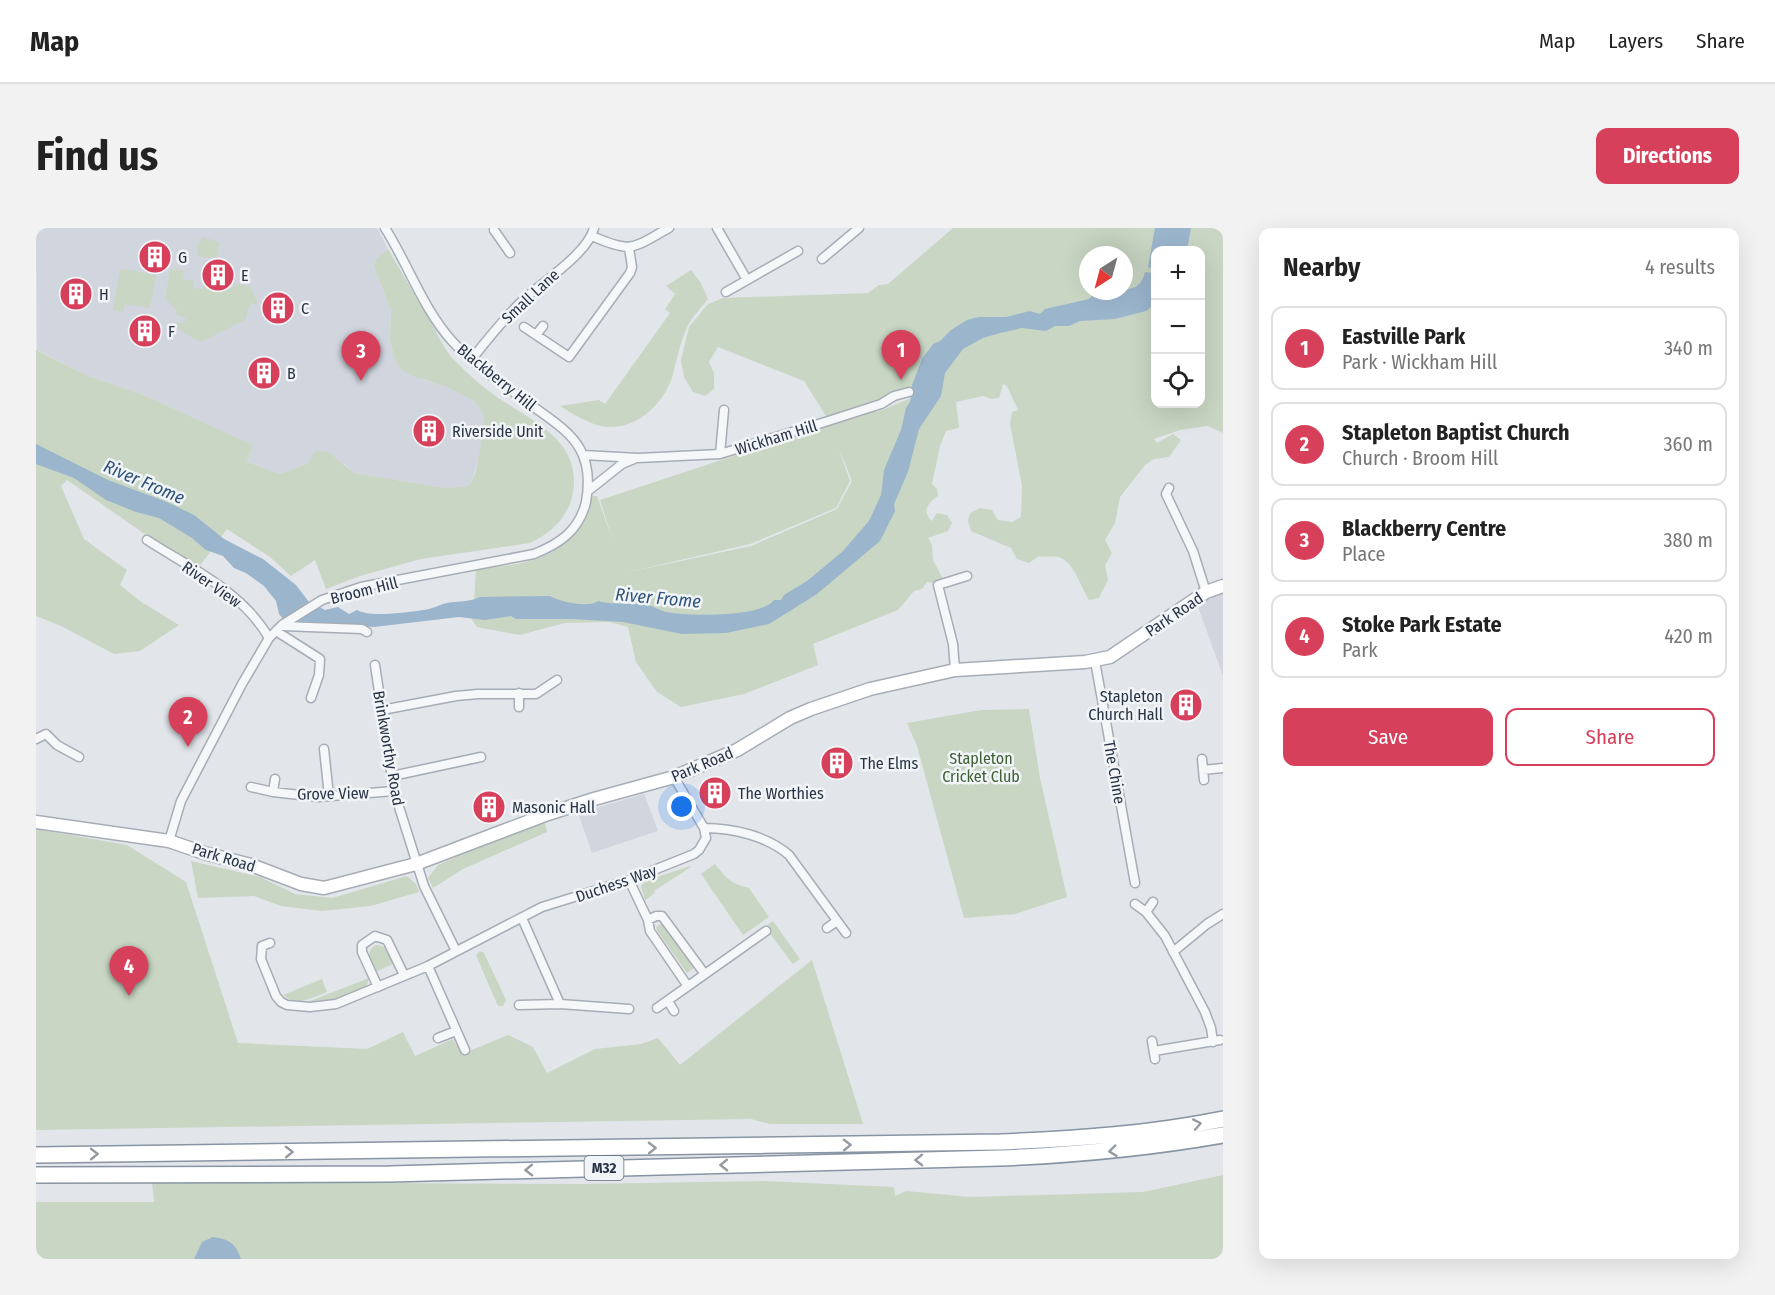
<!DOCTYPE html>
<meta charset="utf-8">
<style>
body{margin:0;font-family:"Fira Sans Condensed",sans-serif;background:#f2f2f2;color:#222}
.controls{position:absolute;right:18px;top:18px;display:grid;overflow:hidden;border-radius:12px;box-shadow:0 6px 24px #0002}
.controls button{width:54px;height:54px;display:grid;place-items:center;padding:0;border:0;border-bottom:2px solid #e0e0e0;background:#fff;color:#222;font:30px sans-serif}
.compass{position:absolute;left:1043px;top:18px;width:54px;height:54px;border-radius:50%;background:#fff;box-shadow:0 6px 24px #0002;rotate:216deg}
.you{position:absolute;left:646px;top:579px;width:21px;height:21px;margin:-15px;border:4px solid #fff;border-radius:50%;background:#1a73e8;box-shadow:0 0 0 9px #1a73e833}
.badge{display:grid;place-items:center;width:39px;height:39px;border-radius:50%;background:#d7405b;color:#fff;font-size:20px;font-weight:700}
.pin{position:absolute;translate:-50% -50px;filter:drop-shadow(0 2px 3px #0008)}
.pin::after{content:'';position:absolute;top:32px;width:21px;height:18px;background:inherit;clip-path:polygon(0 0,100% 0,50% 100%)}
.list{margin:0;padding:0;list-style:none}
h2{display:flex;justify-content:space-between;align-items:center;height:78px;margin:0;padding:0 24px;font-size:26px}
h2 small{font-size:20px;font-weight:400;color:#767676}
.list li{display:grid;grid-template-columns:39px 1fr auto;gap:18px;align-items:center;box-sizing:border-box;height:84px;margin:0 12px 12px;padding:0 12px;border:2px solid #e0e0e0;border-radius:12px}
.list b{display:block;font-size:22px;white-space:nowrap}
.list p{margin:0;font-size:20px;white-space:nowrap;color:#767676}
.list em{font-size:20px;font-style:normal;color:#767676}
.actions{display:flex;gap:12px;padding:18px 24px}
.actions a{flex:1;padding:14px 0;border:2px solid #d7405b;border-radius:12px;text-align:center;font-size:21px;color:#d7405b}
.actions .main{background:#d7405b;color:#fff}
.icon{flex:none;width:33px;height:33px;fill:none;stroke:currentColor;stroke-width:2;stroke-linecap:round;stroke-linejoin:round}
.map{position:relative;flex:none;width:1187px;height:1031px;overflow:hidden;border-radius:12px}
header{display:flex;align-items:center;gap:36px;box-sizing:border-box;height:84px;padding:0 30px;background:#fff;border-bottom:2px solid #e0e0e0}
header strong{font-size:28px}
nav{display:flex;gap:33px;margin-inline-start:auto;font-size:21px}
.intro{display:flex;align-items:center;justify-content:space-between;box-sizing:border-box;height:144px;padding:0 36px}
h1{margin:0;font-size:42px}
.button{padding:15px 27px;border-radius:12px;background:#d7405b;color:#fff;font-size:21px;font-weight:700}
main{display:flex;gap:36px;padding:0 36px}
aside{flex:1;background:#fff;border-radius:12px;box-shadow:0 6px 24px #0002}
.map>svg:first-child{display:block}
</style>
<header>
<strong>Map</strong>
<nav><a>Map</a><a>Layers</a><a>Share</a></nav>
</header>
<div class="intro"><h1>Find us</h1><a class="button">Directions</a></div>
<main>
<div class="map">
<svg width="1187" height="1031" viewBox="0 0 1187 1031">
<rect width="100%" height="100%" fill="#e2e6eb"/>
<path fill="#d0d5de" d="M0 0H341L352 21 340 31 338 38 355 83 354 113 360 134 387 152 411 159 438 173 448 186V199L445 222 436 253 431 258 409 260 318 245 308 236 273 235 244 246 211 234 217 217 110 168 52 148 1 122Z
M1187 362V448L1161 376 1169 369Z
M608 566 622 603 556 625 542 585Z"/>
<path fill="#c8d6c3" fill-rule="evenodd" d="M917 0H1187V205L1172 198 1144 202 1118 211 1121 215 1137 206 1145 212 1133 229 1118 231 1109 237 1084 269 1079 295 1069 312 1076 325 1069 337 1072 352 1063 370 1053 372C1045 360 1038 333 1022 329 1016 327 1010 330 1003 328L993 335 981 331 975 320 935 303 932 293 934 285 944 280 956 282 962 292 976 294 985 289 986 258 974 196 976 184 982 182 971 158 967 156 963 170 955 171 947 168 920 174 923 200 910 203 904 218 896 256 901 261 902 268C892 275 885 283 896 293L901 285 911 287 916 295 912 303 892 310 896 317 897 332 907 351 899 355 891 354 886 361 878 363 862 382 777 416 782 437 708 466 645 479 621 464 600 434 592 399 573 394 529 395 484 407 441 399 433 387 438 373 440 341C496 336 539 330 556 268H561L577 313 564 272 795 196 768 153 682 119 673 134 678 145V161L669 168 657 164 648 149 645 132 653 99 672 76 687 70 832 65 843 57 852 56ZM1120 22H1164V176H1120ZM1052 27H1088V63H1052ZM877 159 876 171H873L841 184 838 173ZM802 218 816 253 801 281 715 318 588 345 714 316 800 280 814 253Z
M167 9 183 14 182 25 180 29 168 30 162 27 161 18Z
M352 21C366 45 380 69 394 93 401 105 408 121 418 132 433 147 450 162 467 173 503 196 548 217 536 269 531 291 513 306 494 315L385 331 324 348 290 361 279 332 255 348 234 329 191 301 163 339 116 311 31 252 25 258 48 311 91 342 84 357 104 373 143 397 104 423 78 426 25 398 0 388V122L52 148 110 168 217 217 211 234 244 246 273 235 275 229 280 223 292 224 318 245 409 260 431 258 436 253 440 243 448 199V186L438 173 411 159 376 148 366 142 360 134 354 113 355 83 338 38 340 31Z
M135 40 148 43 147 51 158 53 157 60 167 61 168 56 173 57V62L180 64 181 57 197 60 198 55 214 58 222 77 214 75 209 92 165 114 138 99 139 94 148 96 150 90 140 87 141 83 129 70Z
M87 41 120 47 114 80 89 76 87 84 77 82 84 43Z
M655 42 665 55 672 71C666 79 657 88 652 97 644 113 641 133 636 150 626 178 600 201 570 199 554 197 537 186 524 178L563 172 569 176 634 85 629 81 639 66 630 58Z
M993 481 1004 550 1031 669 979 686 928 690 881 518 871 495 945 482Z
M509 595 511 604 427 641 397 660 392 650 402 637 459 612Z
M0 601 91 617 150 654 202 815 331 821 367 804 379 828 417 811 426 826 472 807 497 819 511 845 559 821 605 816 622 810 644 837 776 732 827 896H734L715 891 0 902Z
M155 633 224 649 259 666 296 670 371 648 380 656 383 664 335 678 286 683 245 678 218 668 162 670Z
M679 636C691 651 694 655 713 660L733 689 707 707 665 646Z
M654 638 655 639 618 663 619 665 609 672 605 658 609 653Z
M737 693 764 731 757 736 729 699Z
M626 695 659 739 651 745 622 704 620 699Z
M340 717C351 717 353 728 357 736L339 744C335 734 328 724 340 717Z
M444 723 448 725 470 772 467 778H463L461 776 440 727Z
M333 750 330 760 302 773 269 775Z
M286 751 291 764C276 770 261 779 247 767Z
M1187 947V1031H0V974H118L116 954 548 956 728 953 858 959 859 968 870 963 934 969 1107 964Z"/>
<path fill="#9bb5cd" d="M1119 0H1155L1151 22H1120L1119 76 1110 83 1079 91 1044 93 1033 98H1019L1010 103 986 100 964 105 947 110 927 121 909 145 905 168 883 201 872 244 858 276 859 283 844 313 781 366 733 396 690 405 646 406 587 394 537 391H480L475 388 449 392 423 389 338 399 249 393 243 386 240 373 228 358 210 345 198 340 187 328 170 322 156 310 123 290 100 284 70 272 38 250 0 236V216L72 252 131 274 158 287 188 311 227 331 260 357 273 374 289 382 302 379 313 386 321 382C334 390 373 384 388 382 396 381 403 377 411 375 423 373 434 374 444 369L514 368C523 374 554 380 562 373 576 377 593 375 608 376 616 377 622 382 630 384 650 388 725 390 738 372H745L748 367 771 353 806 324 833 293 845 267 848 242 865 202 870 180 874 174 876 157 886 131 897 116 904 113 915 102 931 92 943 89H970L994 83 1004 86 1009 81 1053 71 1056 68C1066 69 1071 67 1080 64 1095 59 1104 63 1109 44L1118 45 1119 42 1112 39Z
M177 1009C194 1011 200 1016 205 1031H158L166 1014Z"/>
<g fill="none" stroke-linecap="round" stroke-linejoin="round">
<g stroke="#a7adb6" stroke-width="11">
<path id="minor" d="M681 0 711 52
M458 2 474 25
M556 8C597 26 596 20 633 0
M786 31 823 0
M690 64 762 23
M488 99 533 129 594 45 596 39 593 20
M500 107 507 98
M435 132C451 112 466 93 484 75 504 55 551 27 558 0
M684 226 688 182
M547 227 602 230 684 226 789 194 845 176 858 168 873 164
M1133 260 1130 266 1157 323 1170 364
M552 263 586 236 598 231
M111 312C154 340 206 363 233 410
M247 398 326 401 331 404
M240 403 284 431 283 447 275 470
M1059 433 1099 655
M339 437 358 563 388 658 420 723
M919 442 917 416 902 357 931 348
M483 465V479
M346 482 420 468 442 466H500L521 452
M0 511 10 506 21 517 43 529
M288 521 293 568
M1166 531 1168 552
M1167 542 1187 540
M356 548 445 529
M215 559 237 564 282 569 358 563
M237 564 239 551
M668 600C697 600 731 608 753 627L810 705
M133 613 145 573 206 456 233 410 246 397 286 372 325 359 498 326C523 316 543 303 550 274 553 257 553 237 544 221 534 203 514 191 498 179 470 158 440 139 416 113 387 81 372 36 349 0
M593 652 612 692 614 703 651 757
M1099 676 1110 684 1129 708 1169 784 1175 800 1177 814
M1110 684 1117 674
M486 690 524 776
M612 692 620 688H626L668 745
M791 700 801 693
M234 715 226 718 225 731 240 768 245 774 251 777 274 779 300 776 392 738 506 679 593 652 658 626 663 622 670 610 668 600 638 549
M1137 724 1171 696 1187 686
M392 738 429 822
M342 759 326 724V717L339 708 351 712 368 747
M632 773 638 783
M483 777 524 776 593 781
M621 780 730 703
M402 810 420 803
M1116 813 1119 831
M1118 823 1184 812"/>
</g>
<g stroke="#a7adb6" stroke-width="15">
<path id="secondary" d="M0 594 133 613 168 625 215 637 265 656 288 660 380 636 512 586 558 571 638 549 701 522 754 490 775 481 834 461 919 442 1049 434 1074 429 1170 364 1187 358"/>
</g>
<g stroke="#8894a3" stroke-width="18">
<path id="motorway" d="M0 927 964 914C1039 911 1113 906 1187 891
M0 947 354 946 963 930C1039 927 1113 920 1187 907"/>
</g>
<use href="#minor" stroke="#f5f7f9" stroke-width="8"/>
<use href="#secondary" stroke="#fff" stroke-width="12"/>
<use href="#motorway" stroke="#fff" stroke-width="15"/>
</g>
<defs><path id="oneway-chevron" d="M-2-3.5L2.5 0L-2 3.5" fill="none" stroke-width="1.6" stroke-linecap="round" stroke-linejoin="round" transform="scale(1.5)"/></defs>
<g stroke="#949aa2">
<use href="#oneway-chevron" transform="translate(1161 896) rotate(-11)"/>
<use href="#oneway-chevron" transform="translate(811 917) rotate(-1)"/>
<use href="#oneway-chevron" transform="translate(616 920) rotate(-1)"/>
<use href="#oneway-chevron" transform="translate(1077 923) rotate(174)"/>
<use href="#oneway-chevron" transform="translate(253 924) rotate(-1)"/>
<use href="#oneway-chevron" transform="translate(58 926) rotate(-1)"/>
<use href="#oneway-chevron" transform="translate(883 932) rotate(179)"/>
<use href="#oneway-chevron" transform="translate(688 937) rotate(179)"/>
<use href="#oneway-chevron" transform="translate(493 942) rotate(179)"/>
</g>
<defs>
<g id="building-disc" transform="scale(1.725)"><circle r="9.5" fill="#d7405b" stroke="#f2f5f8"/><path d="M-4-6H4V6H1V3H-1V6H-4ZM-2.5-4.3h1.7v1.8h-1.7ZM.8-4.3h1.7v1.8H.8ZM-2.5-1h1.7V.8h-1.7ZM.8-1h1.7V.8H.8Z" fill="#fff"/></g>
</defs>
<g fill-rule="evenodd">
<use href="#building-disc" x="119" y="29"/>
<use href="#building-disc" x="182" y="47"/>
<use href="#building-disc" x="40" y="66"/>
<use href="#building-disc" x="242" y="80"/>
<use href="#building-disc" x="109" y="103"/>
<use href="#building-disc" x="228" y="145"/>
<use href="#building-disc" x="393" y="203"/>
<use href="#building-disc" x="1150" y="477"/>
<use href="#building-disc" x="801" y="535"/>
<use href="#building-disc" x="679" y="565"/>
<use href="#building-disc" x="453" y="579"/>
</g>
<g text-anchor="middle" stroke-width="5" stroke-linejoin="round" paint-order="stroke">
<rect fill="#f2f5f8" stroke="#656e7b" stroke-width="1.5" x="548.5" y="928" width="39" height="24" rx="4.5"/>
<g font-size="15" font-weight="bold" fill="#293445">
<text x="568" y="945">M32</text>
</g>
<g font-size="16" fill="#293445" stroke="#f2f5f8" text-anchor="start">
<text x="142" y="35">G</text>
<text x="205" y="53">E</text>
<text x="63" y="72">H</text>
<text x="265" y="86">C</text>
<text x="132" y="109">F</text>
<text x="251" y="151">B</text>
<text x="416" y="209">Riverside Unit</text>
<text x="1127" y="474" text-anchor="end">Stapleton<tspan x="1127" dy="18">Church Hall</tspan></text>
<text x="824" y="541">The Elms</text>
<text x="702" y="571">The Worthies</text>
<text x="476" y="585">Masonic Hall</text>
</g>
<g font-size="16" fill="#293445" stroke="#f2f5f8">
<text transform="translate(494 68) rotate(-43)" y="6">Small Lane</text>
<text transform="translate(461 149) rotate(39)" y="6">Blackberry Hill</text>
<text transform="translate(740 209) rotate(-17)" y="6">Wickham Hill</text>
<text transform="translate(176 356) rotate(35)" y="6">River View</text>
<text transform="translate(328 362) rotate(-14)" y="6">Broom Hill</text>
<text transform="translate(1138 386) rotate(-34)" y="6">Park Road</text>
<text transform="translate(353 520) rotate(80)" y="6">Brinkworthy Road</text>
<text transform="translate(666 536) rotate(-23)" y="6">Park Road</text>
<text transform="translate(1079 544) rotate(80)" y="6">The Chine</text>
<text transform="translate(297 565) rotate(-1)" y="6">Grove View</text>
<text transform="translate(188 629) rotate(17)" y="6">Park Road</text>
<text transform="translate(580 655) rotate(-19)" y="6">Duchess Way</text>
</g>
<g font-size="16" fill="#3f6135" stroke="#f2f5f8">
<text x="945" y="536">Stapleton<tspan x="945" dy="18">Cricket Club</tspan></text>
</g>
<g font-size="18" font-style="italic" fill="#30547c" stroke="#f2f5f8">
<text transform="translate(108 254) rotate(23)" y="6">River Frome</text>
<text transform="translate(622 370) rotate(5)" y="6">River Frome</text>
</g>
</g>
</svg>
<div class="controls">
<button>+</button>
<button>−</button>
<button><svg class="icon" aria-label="locate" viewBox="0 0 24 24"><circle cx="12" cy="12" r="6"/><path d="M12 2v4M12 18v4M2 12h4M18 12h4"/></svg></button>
</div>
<svg class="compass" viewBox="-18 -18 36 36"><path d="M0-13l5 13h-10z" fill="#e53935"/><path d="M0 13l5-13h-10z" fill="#767676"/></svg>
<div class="you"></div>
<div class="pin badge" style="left:865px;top:152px">1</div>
<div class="pin badge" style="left:152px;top:519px">2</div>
<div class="pin badge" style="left:325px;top:153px">3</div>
<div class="pin badge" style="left:93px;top:768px">4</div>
</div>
<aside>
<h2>Nearby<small>4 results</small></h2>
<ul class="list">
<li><span class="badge">1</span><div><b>Eastville Park</b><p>Park · Wickham Hill</p></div><em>340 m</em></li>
<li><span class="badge">2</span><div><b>Stapleton Baptist Church</b><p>Church · Broom Hill</p></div><em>360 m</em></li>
<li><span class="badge">3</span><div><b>Blackberry Centre</b><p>Place</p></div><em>380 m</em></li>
<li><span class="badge">4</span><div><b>Stoke Park Estate</b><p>Park</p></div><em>420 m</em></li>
</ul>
<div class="actions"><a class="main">Save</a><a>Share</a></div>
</aside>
</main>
